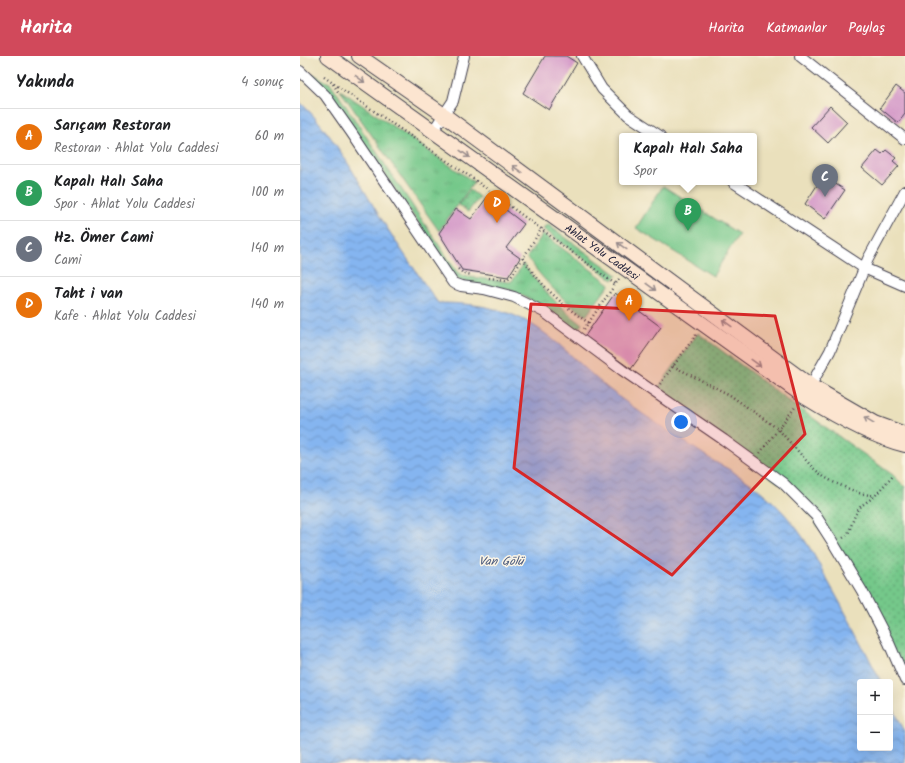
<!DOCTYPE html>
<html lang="tr">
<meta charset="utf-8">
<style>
body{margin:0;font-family:Kalam,sans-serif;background:#f6f6f6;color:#202124}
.controls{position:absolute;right:12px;bottom:12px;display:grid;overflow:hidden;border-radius:4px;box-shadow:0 4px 16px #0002}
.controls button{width:36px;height:36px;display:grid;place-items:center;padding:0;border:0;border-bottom:1px solid #e0e0e0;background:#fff;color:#202124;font:20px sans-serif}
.you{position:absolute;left:381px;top:366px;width:14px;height:14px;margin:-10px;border:3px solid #fff;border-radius:50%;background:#1a73e8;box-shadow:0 0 0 6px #1a73e833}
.badge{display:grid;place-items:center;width:26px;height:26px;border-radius:50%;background:#d1495b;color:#fff;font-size:13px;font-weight:700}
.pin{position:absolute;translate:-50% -33px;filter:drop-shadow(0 1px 2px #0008)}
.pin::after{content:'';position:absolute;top:21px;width:14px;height:12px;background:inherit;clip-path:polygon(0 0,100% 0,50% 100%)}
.popup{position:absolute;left:319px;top:77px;width:138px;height:52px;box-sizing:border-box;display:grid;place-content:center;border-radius:4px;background:#fff;filter:drop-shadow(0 1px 3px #0005);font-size:13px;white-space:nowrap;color:#757577}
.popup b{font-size:15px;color:#202124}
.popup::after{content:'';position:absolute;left:50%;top:100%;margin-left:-8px;border:8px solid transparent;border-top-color:#fff}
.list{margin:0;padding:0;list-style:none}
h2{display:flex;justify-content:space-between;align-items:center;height:52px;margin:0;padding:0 16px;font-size:17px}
h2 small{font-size:13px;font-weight:400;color:#757577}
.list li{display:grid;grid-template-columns:26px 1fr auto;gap:12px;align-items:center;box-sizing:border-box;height:56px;padding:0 16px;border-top:1px solid #e0e0e0}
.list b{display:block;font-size:15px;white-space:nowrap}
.list p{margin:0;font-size:13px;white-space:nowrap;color:#757577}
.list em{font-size:13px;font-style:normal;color:#757577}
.map{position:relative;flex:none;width:605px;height:707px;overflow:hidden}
header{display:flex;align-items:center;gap:24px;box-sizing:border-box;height:56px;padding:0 20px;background:#d1495b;color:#fff}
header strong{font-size:19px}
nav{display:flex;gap:22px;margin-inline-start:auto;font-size:14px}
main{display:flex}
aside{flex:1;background:#fff}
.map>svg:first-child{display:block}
</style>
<header>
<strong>Harita</strong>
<nav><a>Harita</a><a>Katmanlar</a><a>Paylaş</a></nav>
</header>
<main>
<aside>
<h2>Yakında<small>4 sonuç</small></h2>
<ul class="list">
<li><span class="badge" style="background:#e8710a">A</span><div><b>Sarıçam Restoran</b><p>Restoran · Ahlat Yolu Caddesi</p></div><em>60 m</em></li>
<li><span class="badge" style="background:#2e9e5b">B</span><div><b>Kapalı Halı Saha</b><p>Spor · Ahlat Yolu Caddesi</p></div><em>100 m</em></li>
<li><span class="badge" style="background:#6b7280">C</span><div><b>Hz. Ömer Cami</b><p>Cami</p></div><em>140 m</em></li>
<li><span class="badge" style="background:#e8710a">D</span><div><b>Taht i van</b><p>Kafe · Ahlat Yolu Caddesi</p></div><em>140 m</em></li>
</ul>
</aside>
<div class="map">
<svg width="605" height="707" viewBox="0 0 605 707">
<defs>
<pattern id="grass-tufts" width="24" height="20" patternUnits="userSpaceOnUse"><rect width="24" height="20" fill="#75c88a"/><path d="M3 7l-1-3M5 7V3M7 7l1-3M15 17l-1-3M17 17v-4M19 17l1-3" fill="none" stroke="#60a272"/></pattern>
<pattern id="park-dots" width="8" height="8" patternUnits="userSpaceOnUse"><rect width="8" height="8" fill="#75c88a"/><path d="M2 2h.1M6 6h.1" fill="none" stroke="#60a272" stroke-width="1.8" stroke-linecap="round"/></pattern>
<pattern id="water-waves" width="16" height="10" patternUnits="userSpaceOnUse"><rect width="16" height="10" fill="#85b5f0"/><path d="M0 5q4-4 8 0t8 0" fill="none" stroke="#6c93c4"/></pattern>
</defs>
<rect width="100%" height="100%" fill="#fcf5e5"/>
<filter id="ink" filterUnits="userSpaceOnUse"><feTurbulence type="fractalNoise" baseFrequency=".025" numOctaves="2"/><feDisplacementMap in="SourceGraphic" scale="8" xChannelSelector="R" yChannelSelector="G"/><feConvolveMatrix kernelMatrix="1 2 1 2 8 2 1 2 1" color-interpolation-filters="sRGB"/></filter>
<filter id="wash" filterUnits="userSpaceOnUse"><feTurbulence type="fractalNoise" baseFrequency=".012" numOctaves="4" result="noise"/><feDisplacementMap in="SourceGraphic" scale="16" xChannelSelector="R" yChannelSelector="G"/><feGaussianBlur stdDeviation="0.9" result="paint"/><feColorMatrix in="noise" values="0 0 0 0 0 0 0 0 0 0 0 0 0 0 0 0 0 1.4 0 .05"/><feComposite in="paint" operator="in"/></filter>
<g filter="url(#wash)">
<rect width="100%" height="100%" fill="#eae0bc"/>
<path fill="url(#grass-tufts)" stroke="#4c7562" d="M13 18 31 28 157 216 163 220 210 226 213 224 223 208C240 231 259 251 282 268L276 275 241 249 217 237 207 233 159 225 153 217 26 34 11 20Z
M40 34 174 126 139 175Z
M247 168 317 219 313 224 243 173Z
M243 178 310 228 286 260C263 245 243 224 227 201Z"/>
<path fill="url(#park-dots)" stroke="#4c7562" d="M170 134 179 141 168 156 159 149Z
M398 277 496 350 593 419 605 431V624L562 535 497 440 354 337Z"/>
<path fill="#75c88a" stroke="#4c7562" d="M363 130 439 178 413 220 336 172Z"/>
<path fill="url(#water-waves)" stroke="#546c96" d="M0 46C33 77 54 118 77 156 96 187 117 217 138 247 168 247 196 250 224 264 260 283 286 317 319 341 350 364 383 384 415 406 422 410 430 413 436 418 458 431 477 448 493 468 506 484 516 502 525 520 545 555 563 590 581 626H560V692H590V646L605 676V707H0Z"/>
<g id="blocks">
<path fill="#d396c7" d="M245 0H266L277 7 249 54 223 37Z
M596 30 605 37V58L598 67 580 52Z
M530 50 547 66 528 87 511 71Z
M577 94 582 98 586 94 596 102 593 105 599 110 582 129 562 112Z
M523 120 545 134 525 163 505 148Z
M188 140 224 168 206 192 220 202 208 221 162 214 139 177 156 153 171 163Z
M315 237 361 271 331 313 285 280Z"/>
</g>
</g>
<g filter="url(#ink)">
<use href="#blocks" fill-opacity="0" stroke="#403e4e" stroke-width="1"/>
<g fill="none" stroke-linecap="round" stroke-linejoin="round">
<g stroke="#403e4e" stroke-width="12">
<path id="street" d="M282 0 302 33 328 59 360 80
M500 0 605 83
M0 15 25 39 51 76 153 227 161 230 184 233 214 241 244 256 322 314 424 384 483 427 516 460 532 485 562 535 589 587 605 624
M133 75 153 45 164 0
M433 126 564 212 605 230
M508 334 530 295 568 203 605 135"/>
</g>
<g stroke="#403e4e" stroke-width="16">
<g id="secondary">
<path id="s1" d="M28 0 505 341C534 359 572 381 605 389"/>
<path d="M59 0 144 59 511 330 575 367 605 378"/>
</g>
</g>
<path stroke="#403e4e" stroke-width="2.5" stroke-dasharray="1 3" stroke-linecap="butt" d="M24 21 172 122 315 228
M33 28 39 37
M223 202C239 228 263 250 289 267
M158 213 163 217 172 219
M189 222 206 224 211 221 242 172
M284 273 319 223
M373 310 430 339 478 373 512 411 524 421 535 427 559 437 575 440
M360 328 396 279
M460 397 496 350
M543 482 546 480 548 478 555 459 561 450 575 440 593 419"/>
<use href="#street" stroke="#fff" stroke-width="10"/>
<use href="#secondary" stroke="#fce5d0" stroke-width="14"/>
</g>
<defs><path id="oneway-shaft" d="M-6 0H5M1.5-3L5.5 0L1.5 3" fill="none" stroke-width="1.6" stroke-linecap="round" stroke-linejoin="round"/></defs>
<g stroke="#9a8d8d">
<use href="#oneway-shaft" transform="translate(60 23) rotate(36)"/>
<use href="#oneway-shaft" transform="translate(165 98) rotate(36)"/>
<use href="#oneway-shaft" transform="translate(217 113) rotate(-144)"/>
<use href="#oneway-shaft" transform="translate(322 190) rotate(-144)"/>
<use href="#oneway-shaft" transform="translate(351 231) rotate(36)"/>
<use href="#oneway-shaft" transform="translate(427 267) rotate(-144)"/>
<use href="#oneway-shaft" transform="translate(456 307) rotate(36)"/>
<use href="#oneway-shaft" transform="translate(569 364) rotate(-149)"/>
</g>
</g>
<path fill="#d62828" fill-opacity="0.2" stroke="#d62828" stroke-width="3" stroke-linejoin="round" d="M231 248 475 260 505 378 372 519 214 412Z"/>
<g text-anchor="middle" stroke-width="3" stroke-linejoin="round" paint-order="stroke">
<g font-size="11" fill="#22223b" stroke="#fcf5e5">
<text dy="4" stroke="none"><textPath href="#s1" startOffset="337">Ahlat Yolu Caddesi</textPath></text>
</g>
<g font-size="12" font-style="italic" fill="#45557a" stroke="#fcf5e5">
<text x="201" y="509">Van Gölü</text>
</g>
</g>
</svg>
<div class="controls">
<button>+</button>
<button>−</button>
</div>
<div class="you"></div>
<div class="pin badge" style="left:329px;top:265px;background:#e8710a">A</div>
<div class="pin badge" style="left:388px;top:175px;background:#2e9e5b">B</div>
<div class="popup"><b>Kapalı Halı Saha</b>Spor</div>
<div class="pin badge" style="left:525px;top:141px;background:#6b7280">C</div>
<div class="pin badge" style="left:197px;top:167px;background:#e8710a">D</div>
</div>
</main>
